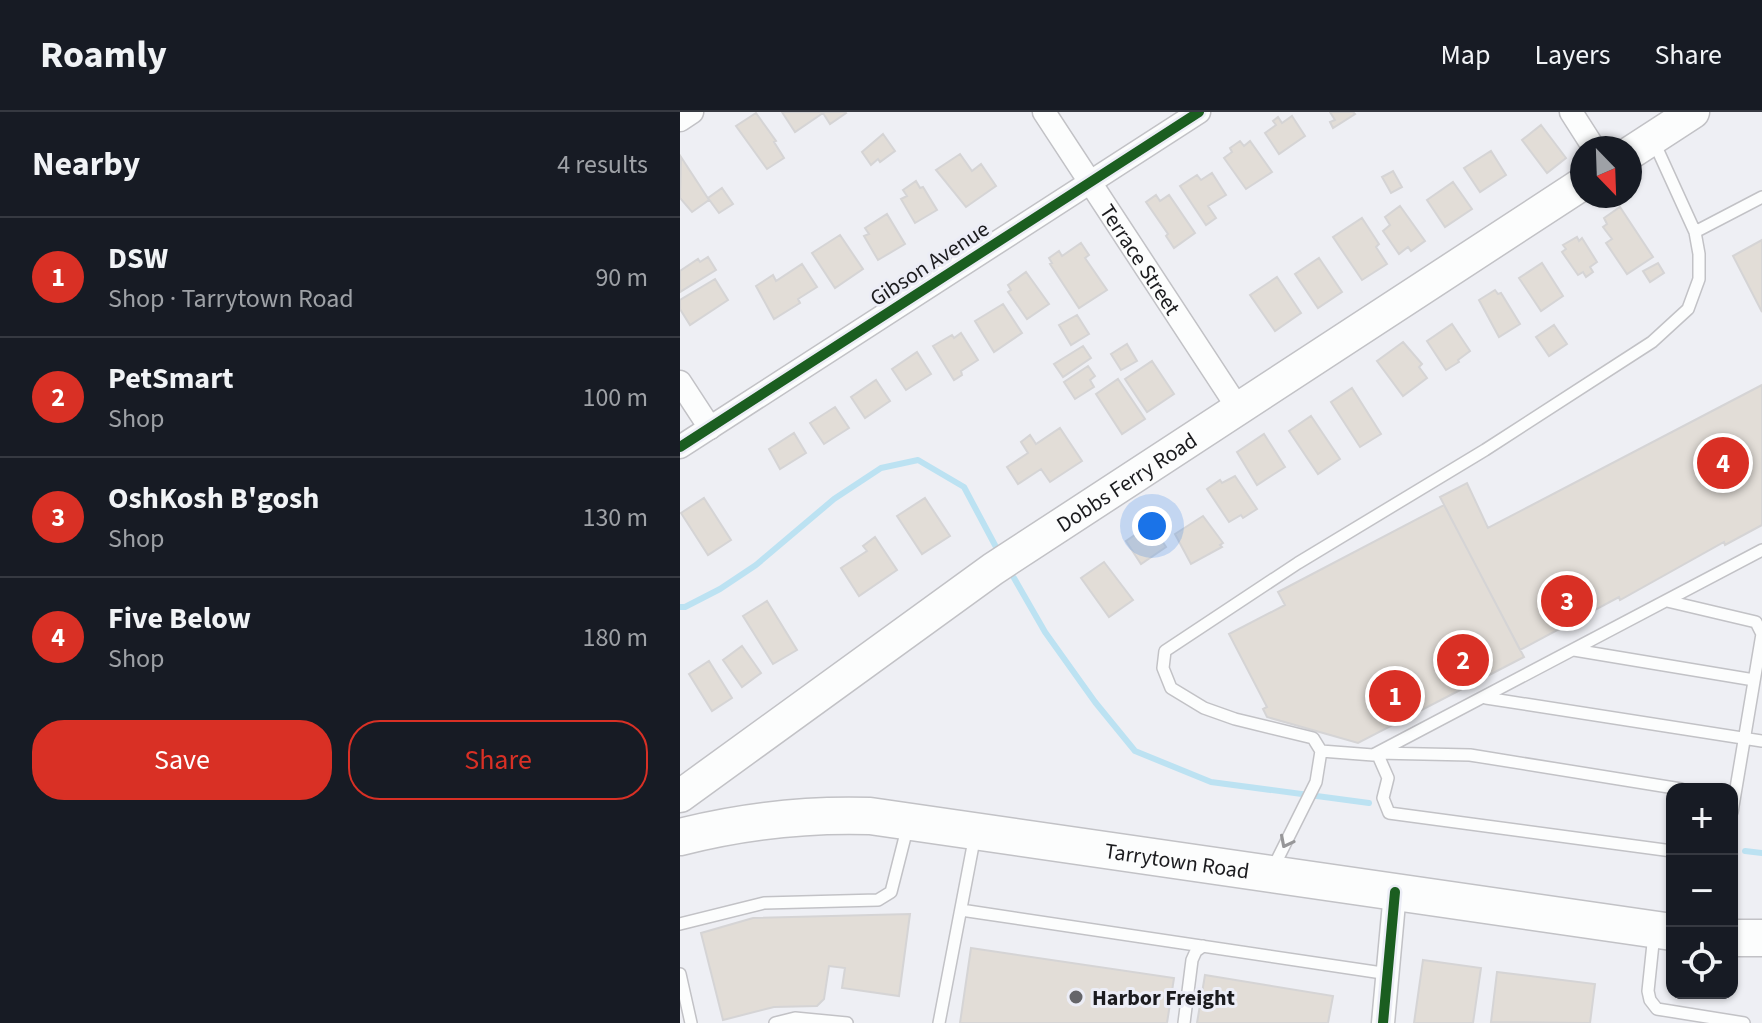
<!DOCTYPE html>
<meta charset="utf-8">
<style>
body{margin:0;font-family:"Source Sans 3",sans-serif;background:#242831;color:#f1f3f6}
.controls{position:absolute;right:24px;bottom:24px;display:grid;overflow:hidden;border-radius:16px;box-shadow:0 2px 6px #0004}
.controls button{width:72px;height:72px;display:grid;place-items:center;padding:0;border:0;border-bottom:2px solid #363941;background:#171b24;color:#f1f3f6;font:40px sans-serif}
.compass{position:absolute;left:890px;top:24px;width:72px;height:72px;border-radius:50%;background:#171b24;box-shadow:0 2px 6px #0004;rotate:157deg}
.you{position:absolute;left:472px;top:414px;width:28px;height:28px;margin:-20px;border:6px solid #fff;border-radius:50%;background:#1a73e8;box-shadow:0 0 0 12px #1a73e833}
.badge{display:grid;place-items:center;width:52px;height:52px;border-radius:50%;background:#d93025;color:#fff;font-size:26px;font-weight:700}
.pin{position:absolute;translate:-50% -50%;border:4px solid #fff;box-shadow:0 2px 8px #0006}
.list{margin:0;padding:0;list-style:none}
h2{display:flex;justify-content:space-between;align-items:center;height:104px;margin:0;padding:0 32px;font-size:34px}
h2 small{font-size:26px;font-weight:400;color:#9ea1a6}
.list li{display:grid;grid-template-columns:52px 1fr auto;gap:24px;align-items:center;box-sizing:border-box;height:120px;padding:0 32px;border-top:2px solid #363941}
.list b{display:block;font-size:30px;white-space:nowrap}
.list p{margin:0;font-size:26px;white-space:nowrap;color:#9ea1a6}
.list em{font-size:26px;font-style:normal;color:#9ea1a6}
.actions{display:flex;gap:16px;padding:24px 32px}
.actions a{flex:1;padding:18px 0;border:2px solid #d93025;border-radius:32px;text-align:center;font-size:28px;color:#d93025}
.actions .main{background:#d93025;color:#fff}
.icon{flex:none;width:44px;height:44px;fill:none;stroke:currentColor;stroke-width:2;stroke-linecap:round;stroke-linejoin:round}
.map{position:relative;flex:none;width:1082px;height:911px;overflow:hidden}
header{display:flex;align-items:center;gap:48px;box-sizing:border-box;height:112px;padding:0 40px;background:#171b24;border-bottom:2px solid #363941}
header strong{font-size:38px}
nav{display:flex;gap:44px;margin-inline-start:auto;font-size:28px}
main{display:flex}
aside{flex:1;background:#171b24}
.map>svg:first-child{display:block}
</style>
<header>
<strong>Roamly</strong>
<nav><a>Map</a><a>Layers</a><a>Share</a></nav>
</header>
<main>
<aside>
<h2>Nearby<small>4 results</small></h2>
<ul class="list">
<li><span class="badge">1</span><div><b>DSW</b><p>Shop · Tarrytown Road</p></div><em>90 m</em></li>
<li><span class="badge">2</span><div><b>PetSmart</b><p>Shop</p></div><em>100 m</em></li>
<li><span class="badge">3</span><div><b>OshKosh B'gosh</b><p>Shop</p></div><em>130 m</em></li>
<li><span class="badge">4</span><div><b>Five Below</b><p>Shop</p></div><em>180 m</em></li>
</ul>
<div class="actions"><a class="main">Save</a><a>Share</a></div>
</aside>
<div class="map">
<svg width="1082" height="911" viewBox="0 0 1082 911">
<rect width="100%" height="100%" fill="#eeeff4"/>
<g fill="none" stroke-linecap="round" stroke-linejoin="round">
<path stroke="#bce2f2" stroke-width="6" d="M334 466 365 520 415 590 455 639 531 670 689 691
M0 495H5L40 477 76 453 154 387 201 356 238 348 284 375 316 435
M1065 739 1082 741"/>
</g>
<path fill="#e2ddd7" stroke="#d5d4d5" stroke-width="2" d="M102 0H165L166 1 150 12 143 1 115 20Z
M650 0H673L675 2 653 16 650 10 655 8Z
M76 1 96 29 94 30 104 46 87 57 56 14Z
M612 4 625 24 599 42 585 21 596 13 593 9 598 5 602 11Z
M861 13 886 46 867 61 842 28Z
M203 22 215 39 200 50 198 47 191 53 182 40Z
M560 29 564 34 570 29 592 60 566 77 544 46 552 40 550 36Z
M811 39 826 63 800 80 784 56Z
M280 42 292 59 301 52 316 74 286 95 256 58Z
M1 45 29 88 12 100 0 86Z
M713 59 722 75 711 81 702 65Z
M532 61 546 83 528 94 536 106 526 113 500 74 517 63 521 68Z
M236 69 240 76 243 75 257 98 235 111 221 87 227 84 223 78Z
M773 70 792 97 765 115 747 88Z
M42 76 53 92 39 101 28 86Z
M476 83 480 89 489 83 515 121 494 136 486 124 488 122 466 90Z
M720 94 745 129 731 139 728 135 719 142 703 119 710 113 705 105Z
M940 95 973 145 947 162 926 131 932 127 923 115 927 112 924 106Z
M207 102 225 132 198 148 184 124 189 122 185 116Z
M682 106 699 132 696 135 707 152 682 168 653 125Z
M160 123 183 157 155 176 132 141Z
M897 125 899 129 902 126 917 150 910 155 913 160 906 165 903 160 898 163 882 140 886 137 883 133Z
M1082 128V200L1053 144Z
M401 131 409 143 405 146 427 178 399 196 370 152 372 151 369 146 379 139 382 144Z
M28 145 36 158 0 180V159L18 147 20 150Z
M639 146 662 180 638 196 615 162Z
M862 151 883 184 861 199 839 166Z
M978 151 984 161 970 170 963 159Z
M122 152 137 175 118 187 120 191 94 207 76 174 93 163 96 169Z
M346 160 369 192 347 207 328 180 331 178 328 173Z
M597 165 621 201 595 219 570 183Z
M35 167 48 188 10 213 0 197V188Z
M815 178 818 182 821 181 840 212 819 225 799 188Z
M323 192 342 221 314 240 295 209Z
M397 203 409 222 391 233 379 213Z
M772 212 790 239 778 248 779 250 766 258 747 229Z
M874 213 887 232 869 244 856 225Z
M281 221 298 248 281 259 282 263 274 268 253 234 272 223 274 226Z
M723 230 742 252 739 255 747 266 723 284 697 249Z
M447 232 457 249 441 258 431 242Z
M403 234 411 246 383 265 374 252Z
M237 240 251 262 226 278 212 257Z
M472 249 494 282 467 300 445 267Z
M408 254 415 264 410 268 414 275 395 287 384 270Z
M438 267 465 307 442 322 416 282Z
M196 268 210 289 185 306 171 285Z
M1082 273V413L1045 433 1044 430 940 488 939 485 840 538 760 385 787 371 808 416Z
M672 276 701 322 680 335 651 290Z
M155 295 169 316 144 332 130 311Z
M631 304 660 347 638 362 609 319Z
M380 316 402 349 370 370 361 357 338 372 327 355 348 341 341 330 350 323 356 332Z
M114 321 126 341 100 357 89 337Z
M584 322 605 355 577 373 557 340Z
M555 364 577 397 563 406 561 403 549 410 527 377 540 368 542 371Z
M24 386 51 428 28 443 1 401Z
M245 386 270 424 242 442 217 404Z
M764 393 844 545 678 631 587 605 583 597 587 595 549 522 605 493 598 480Z
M523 404 543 431 540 433 542 435 511 452 495 422Z
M471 412 486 435 461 452 446 429Z
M195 425 217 458 179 484 161 456 187 439 183 434Z
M424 450 453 488 429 505 401 466Z
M87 489 117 538 93 552 63 504Z
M62 534 81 561 62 575 43 548Z
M29 549 52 586 32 599 9 562Z
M230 802 219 884 162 876 165 856 149 854 144 887 137 894 94 895 43 908 21 821 73 806Z
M291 836 494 866 487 911H280Z
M743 848 801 856 793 911H734Z
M817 860 915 872 910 911 811 910Z
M525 863 653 884 648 911H517Z"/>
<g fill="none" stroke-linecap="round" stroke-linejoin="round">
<g stroke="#c2c2c6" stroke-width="14">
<path id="service" d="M1015 120 1082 85
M987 489 1076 510 1082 522 1052 700
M894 538 1074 568
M806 586 1082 629
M641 639 693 643 1082 438
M992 739 709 701 703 686 708 666 697 641 790 643 1001 677
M592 758 636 670 641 639 633 626 555 607 524 596 491 576 483 556 485 539 618 451 805 338 972 230 1008 197 1019 167V142L1015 120 974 30
M281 798 709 862
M0 812 84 791 198 788 211 780 228 713
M974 822 968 879 970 888 977 897 1064 911
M0 862 11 911
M95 911 115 906 167 911
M259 911 295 723
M504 911 512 848 516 839 523 834"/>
</g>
<g stroke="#c2c2c6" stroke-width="25">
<g id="minor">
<path id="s1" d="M364 0 558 296"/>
<path d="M891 0 914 36"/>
<path d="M0 8 12 0"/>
<path d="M0 270 30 316"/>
<path d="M0 335 519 0"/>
<path d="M703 911 715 780"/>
</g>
</g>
<g stroke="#c2c2c6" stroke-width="35">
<g id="secondary">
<path d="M950 41 1013 0"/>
<path id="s2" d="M0 684 313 457 902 72"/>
</g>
</g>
<g stroke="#c2c2c6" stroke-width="39">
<g id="primary">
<path id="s3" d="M0 725C63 709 125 702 190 704L992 820"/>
<path d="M1052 826H1082"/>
</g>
</g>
<use href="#service" stroke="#fcfdfd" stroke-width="11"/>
<use href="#minor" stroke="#fcfdfd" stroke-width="22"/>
<use href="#secondary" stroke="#fcfdfd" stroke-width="32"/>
<use href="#primary" stroke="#fcfdfd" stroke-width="36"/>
<g stroke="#ecedf6" stroke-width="15">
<path id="cycleway" d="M0 335 519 0
M703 911 715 780"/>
</g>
<use href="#cycleway" stroke="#1b5e20" stroke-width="10"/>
</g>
<defs><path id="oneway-chevron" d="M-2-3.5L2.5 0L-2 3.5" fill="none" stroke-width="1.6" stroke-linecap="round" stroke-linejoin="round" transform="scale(2)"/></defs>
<use stroke="#979799" href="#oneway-chevron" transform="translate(606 730) rotate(117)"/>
<circle fill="#656569" stroke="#ecedf6" stroke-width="3" cx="396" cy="885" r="8"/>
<g text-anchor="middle" stroke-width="6" stroke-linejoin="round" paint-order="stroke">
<g font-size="22" fill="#1b1b1e" stroke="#ecedf6">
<text dy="8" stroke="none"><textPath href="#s1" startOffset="176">Terrace Street</textPath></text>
<text transform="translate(249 151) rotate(-33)" y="8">Gibson Avenue</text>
<text dy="8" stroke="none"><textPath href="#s2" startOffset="546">Dobbs Ferry Road</textPath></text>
<text dy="8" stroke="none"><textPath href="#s3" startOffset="502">Tarrytown Road</textPath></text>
</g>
<g font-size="22" font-weight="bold" fill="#1b1b1e" stroke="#ecedf6" text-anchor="start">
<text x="412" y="893">Harbor Freight</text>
</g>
</g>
</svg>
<div class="controls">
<button>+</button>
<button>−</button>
<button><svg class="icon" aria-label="locate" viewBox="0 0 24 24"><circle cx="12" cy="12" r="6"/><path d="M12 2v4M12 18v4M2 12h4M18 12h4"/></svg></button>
</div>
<svg class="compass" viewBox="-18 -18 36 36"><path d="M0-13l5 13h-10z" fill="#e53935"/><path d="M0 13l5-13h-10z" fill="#9ea1a6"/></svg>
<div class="you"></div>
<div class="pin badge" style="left:715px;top:584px">1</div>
<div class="pin badge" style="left:783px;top:548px">2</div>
<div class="pin badge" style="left:887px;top:489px">3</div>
<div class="pin badge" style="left:1043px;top:351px">4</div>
</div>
</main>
